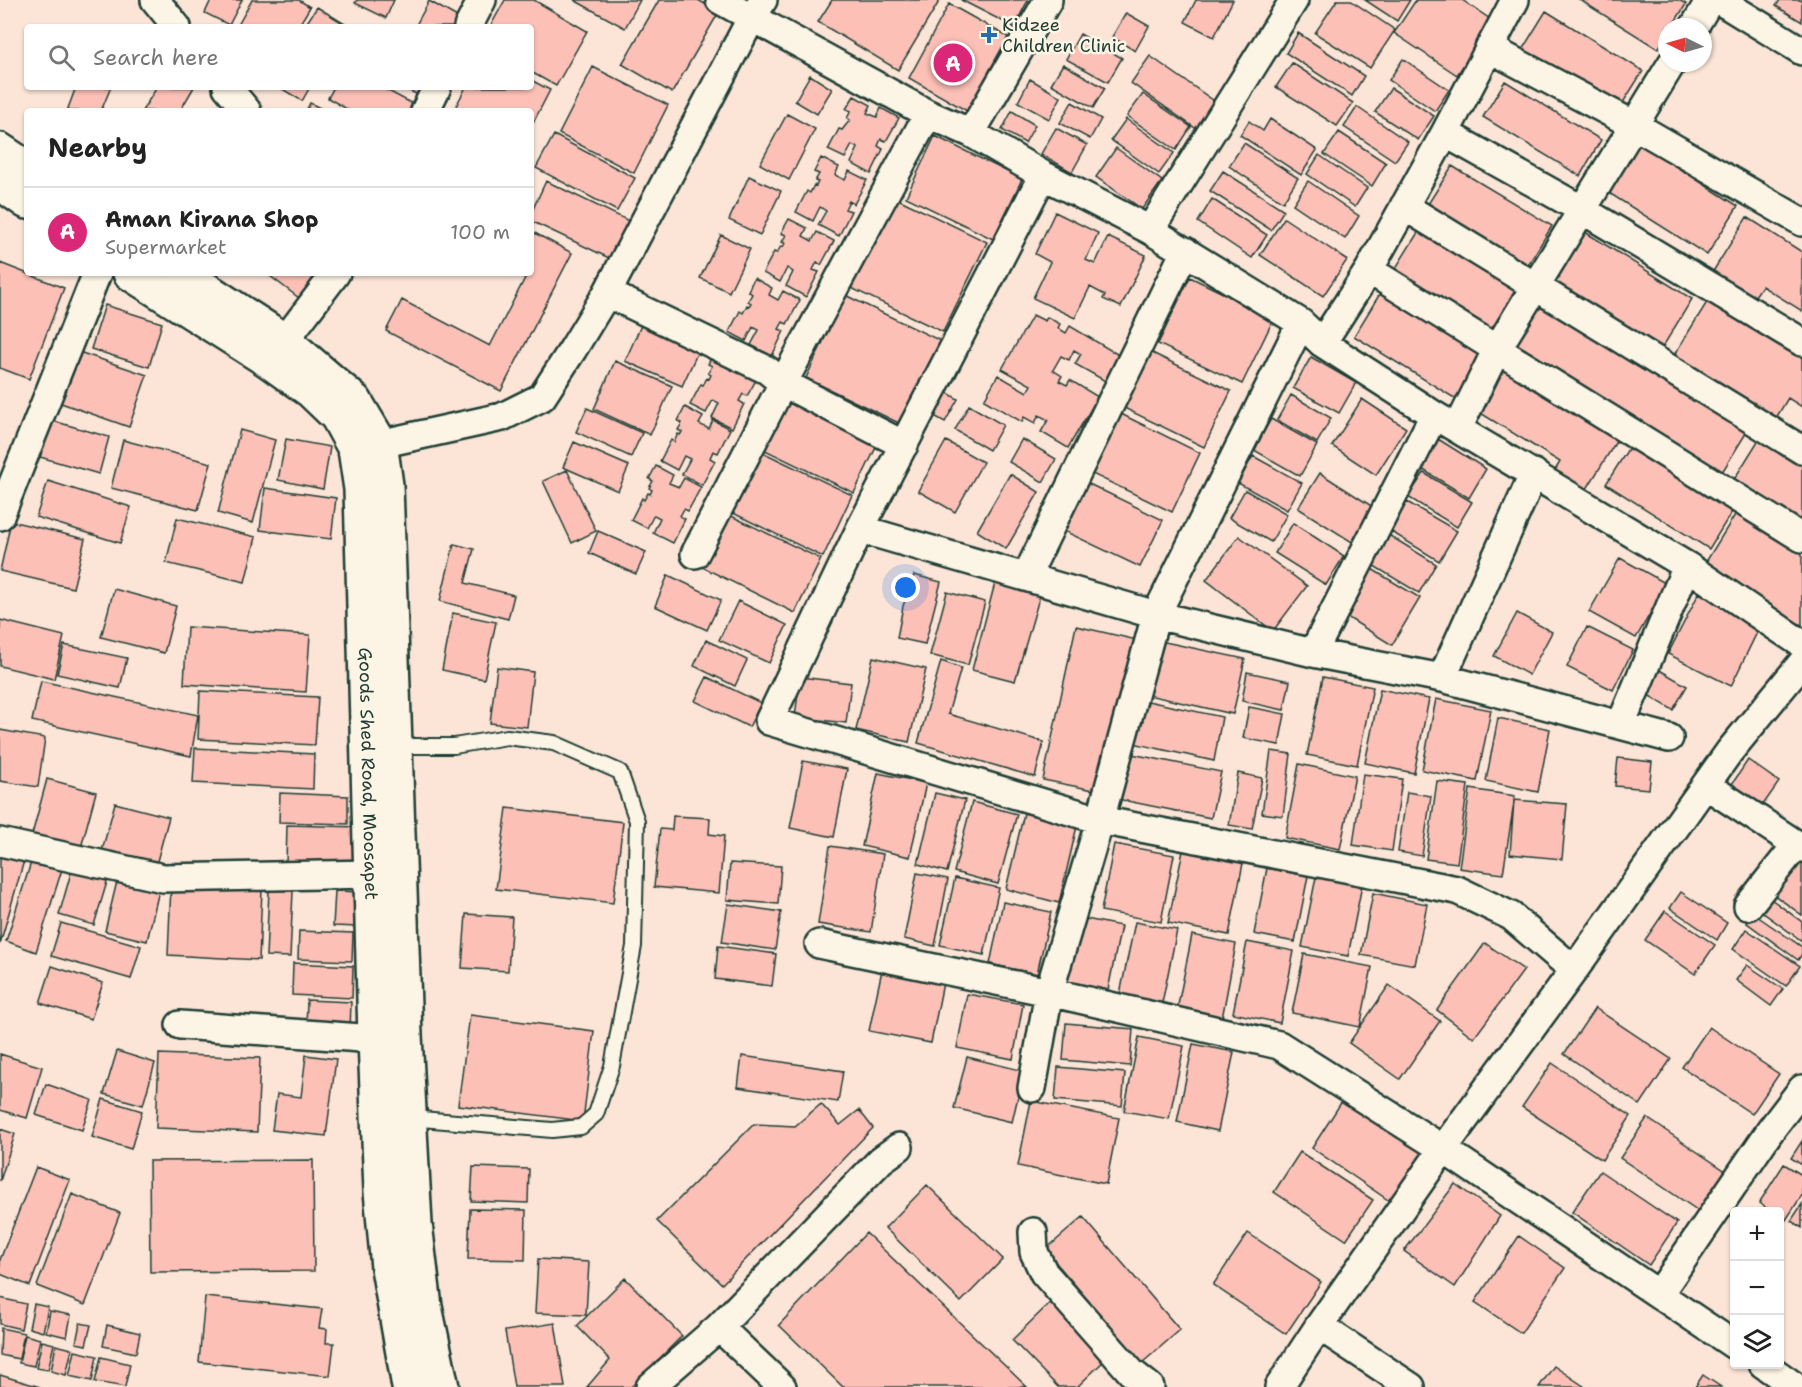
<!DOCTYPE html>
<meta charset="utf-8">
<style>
body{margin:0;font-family:"Shantell Sans",sans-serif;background:#f2f2f2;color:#222}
.controls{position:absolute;right:18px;bottom:18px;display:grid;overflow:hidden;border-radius:6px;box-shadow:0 2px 4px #0004}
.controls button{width:54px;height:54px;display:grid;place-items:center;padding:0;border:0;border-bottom:2px solid #e0e0e0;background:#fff;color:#222;font:30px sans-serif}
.compass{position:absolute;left:1658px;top:18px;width:54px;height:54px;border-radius:50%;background:#fff;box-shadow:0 2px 4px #0004;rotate:275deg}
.you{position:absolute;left:906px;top:588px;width:21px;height:21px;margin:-15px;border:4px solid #fff;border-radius:50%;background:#1a73e8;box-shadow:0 0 0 9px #1a73e833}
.badge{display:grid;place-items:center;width:39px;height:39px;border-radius:50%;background:#db2777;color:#fff;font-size:20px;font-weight:700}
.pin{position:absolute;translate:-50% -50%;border:3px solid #fff;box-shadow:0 2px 6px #0006}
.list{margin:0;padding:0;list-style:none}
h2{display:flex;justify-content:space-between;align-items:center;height:78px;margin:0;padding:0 24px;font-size:26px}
h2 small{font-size:20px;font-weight:400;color:#767676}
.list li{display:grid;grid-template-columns:39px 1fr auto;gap:18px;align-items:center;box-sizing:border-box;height:90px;padding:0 24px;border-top:2px solid #e0e0e0}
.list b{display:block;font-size:22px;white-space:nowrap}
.list p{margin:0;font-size:20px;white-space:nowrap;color:#767676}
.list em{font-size:20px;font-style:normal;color:#767676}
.icon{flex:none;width:33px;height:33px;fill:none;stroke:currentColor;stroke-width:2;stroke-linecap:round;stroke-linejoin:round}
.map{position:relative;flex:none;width:1802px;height:1387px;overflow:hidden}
.search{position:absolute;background:#fff;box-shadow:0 2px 4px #0004;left:24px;top:24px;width:510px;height:66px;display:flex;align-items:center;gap:15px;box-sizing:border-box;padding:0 21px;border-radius:6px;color:#767676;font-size:22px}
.panel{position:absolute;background:#fff;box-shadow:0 2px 4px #0004;left:24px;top:108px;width:510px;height:168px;border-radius:6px}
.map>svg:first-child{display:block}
</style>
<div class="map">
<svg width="1802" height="1387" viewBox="0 0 1802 1387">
<rect width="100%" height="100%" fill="#fce5d7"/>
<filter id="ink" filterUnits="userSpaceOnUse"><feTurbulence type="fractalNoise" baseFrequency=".0167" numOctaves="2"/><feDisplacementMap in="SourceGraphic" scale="12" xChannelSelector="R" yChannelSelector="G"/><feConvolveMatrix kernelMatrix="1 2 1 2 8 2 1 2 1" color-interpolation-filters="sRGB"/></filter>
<g filter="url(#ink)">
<path fill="#fcc0b7" stroke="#1f3d34" stroke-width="1.5" d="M211 0H242L229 25 205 13Z
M252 0H299L310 7 298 27H237Z
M357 0H394L386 18 355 3Z
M505 0H534L587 31 556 86 531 72V27H490Z
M574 0H640L625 28Z
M659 0H698L719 12 672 93 622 64Z
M832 0H940L898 70 818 22Z
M961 0H1028L1014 27Z
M1196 0H1233L1214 37 1185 22Z
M1337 0H1350L1395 30 1370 68 1315 33Z
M1365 0H1410L1397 21Z
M1416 0H1462L1493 21 1457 75 1394 33Z
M1580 0H1679L1686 4 1672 27H1667V35L1658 49Z
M1780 0H1802V22L1776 6Z
M429 1 468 23 466 27H415Z
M949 4 1008 37 967 111 909 78Z
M317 7 348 26 347 27H304Z
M1546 11 1643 71 1619 109 1522 50Z
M1126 13 1149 26 1135 51 1112 37Z
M1298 33 1364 76 1352 96 1286 53Z
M1080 34 1122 58 1108 82 1066 59Z
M1150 56 1217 103 1198 130 1131 83Z
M1403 59 1449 90 1435 111 1389 80Z
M1292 63 1353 103 1337 126 1276 87Z
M1063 64 1105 88 1093 108 1051 84Z
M593 67 668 105 634 173 559 134Z
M810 75 832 89 817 114 795 101Z
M1030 79 1061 97 1049 119 1018 102Z
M531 80 550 90 531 127V111H460L455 108 466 87H531Z
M1505 81 1601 140 1580 176 1483 117Z
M76 87H111L101 111H67Z
M157 87H194L180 111H142Z
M279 87H310L302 101Z
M334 87H381L413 104 409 111H350L328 98Z
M402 87H429L424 98Z
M1391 88 1434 116 1418 140 1375 112Z
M1143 94 1191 127 1176 150 1127 116Z
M854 96 871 105 867 113 877 117 881 108 899 118 886 141 881 139 878 146 883 149 871 174 851 163 858 148 852 145 845 158 828 150 839 129 842 130 850 120 847 118 851 111 846 109Z
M1072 102 1101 119 1090 139 1060 123Z
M310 103 326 111H306Z
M1357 107 1408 142 1395 161 1344 127Z
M1012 111 1035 125 1025 143 1002 130Z
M787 114 815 129 789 180 760 164Z
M1126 119 1174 153 1159 174 1111 140Z
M1270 119 1317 150 1301 175 1240 135 1249 121 1263 131Z
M1056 128 1087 145 1072 172 1041 154Z
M1339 132 1386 163 1372 186 1324 154Z
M554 135 635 178 617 211 536 168Z
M935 136 1022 179 993 239 906 197Z
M1244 143 1298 178 1283 202 1229 166Z
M1639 143 1738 206 1707 255 1609 193Z
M1116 148 1162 181 1142 209 1096 177Z
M1319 155 1367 188 1355 207 1307 174Z
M821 158 839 167 835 175 845 180 849 171 867 180 854 204 849 201 845 209 851 211 839 236 818 225 826 211 820 207 813 221 796 212 807 191 810 193 814 185 816 186 818 182 815 181 819 174 814 172Z
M1452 166 1552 226 1528 265 1428 204Z
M1223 171 1284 210 1271 230 1210 191Z
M749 176 781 191 760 235 729 220Z
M546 181 629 221 611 259 531 221V213Z
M1308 181 1359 216 1345 239 1293 204Z
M892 196 987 242 943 332 849 287Z
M1212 199 1267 235 1252 258 1198 222Z
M1055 212 1098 233 1086 260 1095 264 1108 237 1146 255 1121 307 1103 299 1105 295 1090 287 1075 318 1033 298 1050 262 1035 254Z
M1747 217 1802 252V311L1762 286 1753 299 1712 273Z
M1284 218 1347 260 1323 296 1260 255Z
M789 219 807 228 803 236 812 241 817 232 834 241 821 265 817 262 813 270 819 272 806 297 786 286 793 272 787 268 780 282 763 273 774 252 777 253 781 246 783 247 785 243 782 242 786 235 781 233Z
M1422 226 1522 286 1494 332 1394 271Z
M531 231 572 253 501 391 386 331 402 300 490 346 525 278 516 273H531Z
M1585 232 1692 299 1659 353 1552 286Z
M721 235 750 249 729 292 700 278Z
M0 263 64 288 29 379 0 368Z
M266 273H323L303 301Z
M1190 277 1274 318 1242 384 1158 344Z
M754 278 772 288 769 295 778 300 783 291 800 300 787 324 783 322 779 329 784 331 772 356 751 345 759 330 753 327 746 341 729 332 740 311 743 313 747 305 749 306 751 303 748 301 752 294 748 291Z
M1381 292 1486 356 1459 401 1354 336Z
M845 295 945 343 905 426 806 378Z
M1709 299 1802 357V407L1788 398 1773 423 1671 360Z
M1542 301 1748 430 1716 482 1510 353Z
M105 305 162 323 149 367 91 349Z
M1033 315 1045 321 1047 317 1060 324 1058 328 1066 333 1070 326 1122 357 1107 382 1075 364 1081 354 1074 350 1069 360 1061 356 1053 370 1062 376 1059 381 1067 385 1070 380 1098 397 1068 448 1041 432 1048 420 1039 415 1035 423 1024 417 1022 422 984 400 998 375 1027 392 1031 385 1002 369Z
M643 321 700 347 682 386 625 361Z
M1146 350 1231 391 1204 447 1120 406Z
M715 351 732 360 728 368 738 373 743 363 760 373 747 396 743 394 739 401 744 404 732 428 712 418 719 403 713 400 706 413 690 405 701 384 703 385 707 378 709 379 711 375 708 373 712 366 708 364Z
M79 352 147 375 129 427 61 403Z
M1311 357 1356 383 1339 413 1293 388Z
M1505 359 1622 432 1585 492 1554 472 1560 462 1474 409Z
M615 361 672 386 650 435 594 409Z
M941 389 958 399 945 422 927 412Z
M791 394 881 437 854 493 765 450Z
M1291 395 1331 418 1317 443 1277 420Z
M1362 399 1406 428 1376 475 1332 446Z
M969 405 1003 425 989 450 955 430Z
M685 407 703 417 699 424 709 429 713 420 730 429 718 453 713 451 710 458 715 461 702 485 682 474 690 459 684 456 677 470 660 461 671 440 674 442 678 434 680 435 682 432 678 430 682 423 678 421Z
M587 408 642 433 631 457 576 432Z
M1117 412 1200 453 1172 512 1088 472Z
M1271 419 1317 445 1300 476 1254 450Z
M50 420 109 437 99 474 40 457Z
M240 430 275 440 253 523 218 513Z
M1761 436 1802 462V525L1733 481Z
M286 439 330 447 323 489 278 480Z
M1022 439 1056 459 1043 482 1009 462Z
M1438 439 1486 469 1469 498 1420 468Z
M123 440 211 463 198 510 111 488Z
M946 441 983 462 955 512 918 491Z
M1633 441 1736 505 1709 549 1606 484Z
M574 442 629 466 618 491 563 467Z
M758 450 852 495 823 557 729 511Z
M1253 456 1302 483 1287 510 1238 483Z
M656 466 673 475 669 483 679 487 684 478 701 487 688 511 684 509 680 516 685 519 673 543 653 533 660 518 654 515 647 528 631 520 642 498 644 500 648 493 650 494 652 490 649 488 653 481 649 479Z
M567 470 596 531 572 543 543 481Z
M1320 473 1373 507 1352 542 1298 508Z
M1424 473 1472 502 1457 527 1408 497Z
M1010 474 1039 492 1006 549 977 531Z
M48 481 131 507 120 543 36 517Z
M1085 482 1163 520 1140 567 1062 530Z
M265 488 336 498 331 539 260 530Z
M1245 490 1287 514 1271 542 1229 518Z
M1407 502 1457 531 1439 561 1390 531Z
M1741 505 1802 544V626L1704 565Z
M725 513 821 559 795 613 700 566Z
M177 518 256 537 245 582 166 563Z
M11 521 85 539 73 588 0 571Z
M1293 523 1344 556 1326 585 1275 553Z
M598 531 646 552 636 574 589 553Z
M1387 534 1436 564 1419 593 1369 563Z
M1239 536 1307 586 1273 631 1206 580Z
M454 544 474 549 465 583 514 595 508 619 440 601Z
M1620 558 1667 584 1636 638 1589 612Z
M1370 568 1420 598 1392 645 1342 614Z
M668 575 721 600 707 630 655 606Z
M914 575 941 582 925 644 897 638 903 606Z
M995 583 1040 595 1015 681 972 670Z
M114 589 176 606 164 653 101 637Z
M947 592 985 602 968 665 930 655Z
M1699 593 1761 624 1731 686 1668 654Z
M738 601 787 625 769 663 719 640Z
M453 613 496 622 484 679 442 670Z
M1517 613 1552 632 1529 675 1494 656Z
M0 620 64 636 54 679 0 666Z
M1076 626 1137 640 1104 792 1043 780Z
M187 627 310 635 306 692 184 684Z
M1587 627 1633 650 1613 690 1567 667Z
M706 640 747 660 735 686 694 666Z
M1160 641 1245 659 1233 714 1148 695Z
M64 645 127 658 120 688 57 674Z
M873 657 926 669 909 742 856 730Z
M941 661 961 668 948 714 1044 742 1035 777 918 743Z
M1651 665 1687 686 1673 710 1638 689Z
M497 667 533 672 527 727 490 723Z
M1247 672 1290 681 1284 710 1242 701Z
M707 677 761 703 749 727 695 701Z
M800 677 851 683 846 723 795 717Z
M1323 677 1373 687 1357 765 1307 755Z
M41 681 198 715 191 756 32 721Z
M1380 689 1429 699 1414 773 1365 763Z
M200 691 318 697 315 745 198 739Z
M1436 699 1491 710 1477 781 1422 770Z
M1143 700 1222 717 1214 761 1133 743Z
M1249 707 1285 714 1279 745 1243 738Z
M1498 718 1550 729 1538 792 1486 781Z
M0 730 45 738 38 787 0 781Z
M195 748 314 754 313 789 193 783Z
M1271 751 1291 754 1283 816 1262 813Z
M1127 753 1221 772 1211 818 1117 799Z
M1618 758 1652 762 1649 789 1615 786Z
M1748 760 1779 782 1758 812 1728 790Z
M803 761 847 769 834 837 790 828Z
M1299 764 1355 776 1340 849 1285 838Z
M878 773 926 783 910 857 862 846Z
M1238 773 1262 778 1252 829 1229 825Z
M1363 774 1402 779 1392 851 1353 845Z
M47 779 96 792 79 855 30 842Z
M1437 781 1468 785 1457 863 1426 859Z
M1470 789 1515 796 1503 874 1459 868Z
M1407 792 1431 796 1422 856 1398 852Z
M280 793 348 796V824L279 822Z
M935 793 965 800 947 872 918 864Z
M1514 800 1567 804 1562 859 1510 854Z
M972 802 1017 814 998 884 954 872Z
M115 803 169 817 154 872 100 858Z
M507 808 623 822 613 903 496 889Z
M1024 813 1077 826 1059 903 1006 889Z
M673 816 710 818 709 834 724 836 719 893 654 887 660 829 672 830Z
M287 825 358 827 356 866 286 864Z
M1114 844 1174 855 1161 922 1101 911Z
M830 846 883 854 871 932 818 924Z
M1184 846 1244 858 1229 935 1168 923Z
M0 850 25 857 0 944Z
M34 853 64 863 36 952 6 941Z
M1795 858 1802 863V915L1770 892Z
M74 862 110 872 94 925 59 915Z
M730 863 781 866 778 904 727 900Z
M1267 868 1308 876 1295 942 1254 934Z
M119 873 161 882 147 941 105 931Z
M917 873 948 879 935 946 904 939Z
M1316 877 1362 885 1348 956 1302 947Z
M955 878 999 888 984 955 940 945Z
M171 885 262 890 259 960 168 955Z
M269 890 293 891 290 957 266 956Z
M335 891 361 892 359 927 333 926Z
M1681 892 1727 923 1717 940 1670 908Z
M1373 893 1427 904 1415 965 1361 955Z
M1767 896 1802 922V941L1758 909Z
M1003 902 1051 912 1037 974 990 964Z
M728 904 781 912 775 950 722 942Z
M1665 911 1715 945 1695 974 1645 940Z
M466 914 512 917 508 971 462 968Z
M1754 914 1802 947V954L1798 960 1747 923Z
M1076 917 1121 926 1108 990 1063 981Z
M1135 922 1177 930 1161 1008 1119 999Z
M61 923 141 946 131 979 51 956Z
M1746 929 1800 966 1786 986 1733 949Z
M299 931 353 933 352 961 298 959Z
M1192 935 1236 944 1221 1024 1176 1015Z
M1247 942 1294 951 1280 1023 1233 1013Z
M1485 943 1524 970 1474 1038 1437 1010Z
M718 946 776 954 772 986 715 979Z
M1304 954 1372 967 1360 1027 1292 1013Z
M293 963 353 966 352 998 292 995Z
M1747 965 1783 989 1771 1006 1736 980Z
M52 966 103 983 91 1019 40 1003Z
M882 970 943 983 931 1043 869 1031Z
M1389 985 1440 1021 1400 1079 1349 1043Z
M967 994 1023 1004 1013 1059 957 1048Z
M307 1000 351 1002 350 1030 306 1028Z
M1595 1008 1671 1059 1640 1105 1564 1054Z
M470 1015 594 1031 583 1121 458 1105Z
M1066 1023 1133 1029 1130 1066 1063 1060Z
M1709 1027 1779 1074 1752 1114 1682 1067Z
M1139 1037 1184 1046 1169 1119 1124 1111Z
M1193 1044 1234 1052 1218 1131 1177 1122Z
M117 1051 155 1063 143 1105 104 1094Z
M0 1054 42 1067 27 1118 0 1110Z
M159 1054 260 1058 257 1132 156 1128Z
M306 1055 336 1059 326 1136 272 1130 277 1094 301 1097Z
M742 1056 843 1071 838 1102 738 1087Z
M967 1057 1024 1071 1012 1122 954 1108Z
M1552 1063 1631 1116 1602 1160 1522 1107Z
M1058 1067 1125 1073 1122 1106 1055 1100Z
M46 1084 92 1100 82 1130 36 1115Z
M1344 1098 1424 1153 1391 1202 1312 1148Z
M103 1099 142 1111 131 1149 92 1137Z
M1031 1101 1119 1118 1106 1184 1018 1166Z
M821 1104 840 1125 859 1110 873 1128 722 1284 657 1221 754 1124 795 1126Z
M1647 1118 1730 1174 1703 1214 1620 1158Z
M0 1129 15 1134 0 1181Z
M1802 1141V1165L1791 1158Z
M1300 1152 1373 1200 1346 1240 1274 1192Z
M313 1160 314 1271 150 1272 149 1161Z
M1784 1164 1802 1175V1195L1786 1220 1780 1216V1212H1772L1759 1203Z
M36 1167 70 1180 30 1286 0 1274V1260Z
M473 1167 529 1169 528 1203 471 1201Z
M1600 1171 1677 1223 1649 1265 1572 1212Z
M1455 1184 1500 1216 1455 1287 1404 1251Z
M927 1185 1003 1259 961 1302 885 1228Z
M72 1194 120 1213 85 1305 37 1286Z
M1802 1204V1228L1791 1221Z
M470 1209 526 1210 525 1260 468 1259Z
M1083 1217 1180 1330 1142 1363 1045 1250Z
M866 1233 1027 1387H843L779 1325Z
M1248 1233 1321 1282 1286 1334 1213 1285Z
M1519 1236 1565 1268 1521 1333 1475 1302Z
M538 1259 589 1262 586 1315 535 1313Z
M625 1278 682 1336 631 1387H587L610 1360 577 1326Z
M205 1297 322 1309 319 1328 327 1329 326 1343H334L330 1376 199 1362Z
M0 1298 26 1304 21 1329 0 1324Z
M1053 1300 1108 1357 1077 1387H1058L1012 1340Z
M34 1304 48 1307 43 1332 29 1328Z
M50 1311 71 1315 67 1337 46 1332Z
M80 1323 91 1325 86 1345 76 1343Z
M555 1323 565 1387H514L505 1331Z
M107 1325 140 1333 136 1353 103 1346Z
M1 1328 24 1333 19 1359 0 1355Z
M25 1335 40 1339 34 1366 19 1363Z
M42 1341 54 1344 48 1370 36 1368Z
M56 1345 72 1349 66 1375 51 1371Z
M75 1351 97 1356 92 1381 69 1376Z
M101 1357 130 1364 125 1387 95 1382Z
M1554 1366 1585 1387H1539Z
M0 1375 40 1387H0Z
M1703 1375 1721 1387H1695Z"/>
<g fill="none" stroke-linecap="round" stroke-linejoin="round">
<g stroke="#1f3d34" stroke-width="18">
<path id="lane" d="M395 746H454L507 737 554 743 620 772 637 821 634 946 612 1066 596 1114 581 1127 552 1130 409 1118"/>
</g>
<g stroke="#1f3d34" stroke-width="32">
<path id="street" d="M155 0 177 27
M720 0 928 114 971 133 1043 175 1150 230 1301 323 1322 343 1434 415 1687 566 1802 644
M1719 0 1802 51
M468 27 482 0
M1694 27 1710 0
M1489 48 1634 125 1802 222
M227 87 247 111
M425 111 437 87
M971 133 1048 0
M1445 133 1581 209 1802 342
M1043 175 860 529 769 721 1100 820 1457 890 1511 916 1574 970
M1404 206 1802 450
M1150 230 1294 0
M1369 270 1802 538
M607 293 767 370 783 383 904 445
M1322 343 1369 270 1445 133 1515 0
M273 356 336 273
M1458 428 1497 349 1672 63
M361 448 502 417 542 397 573 349 607 293 751 19 763 0
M0 516 97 273
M860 529 1156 615 1313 653 1442 678 1669 738
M695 554 783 383 928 114
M1026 577 1185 251
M1313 653 1434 415
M1442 678 1534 473
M1621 724 1687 566
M1706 785 1802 848
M0 842 163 878 371 874 391 876
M1748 906 1797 844
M819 944 1049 992 1279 1045 1443 1149 1734 1345
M180 1025 375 1039
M1032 1088 1049 992 1100 820 1156 615 1301 323
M1033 1232 1034 1252 1044 1273 1131 1372 1150 1387
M1659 1294 1770 1131 1802 1089
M1319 1326 1411 1387
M719 1327 782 1387
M1763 1364 1793 1385
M650 1387 719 1327 881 1160 899 1147
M1279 1387 1319 1326 1443 1149 1574 970 1729 752 1802 663"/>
</g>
<g stroke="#1f3d34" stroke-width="38">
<g id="secondary">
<path d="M0 150 27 168"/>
<path d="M0 183 27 202"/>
<path id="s1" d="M130 273 269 361 311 391 337 416 355 449 361 489 375 1039 381 1191 388 1268 409 1387"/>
<path d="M181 273 285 341 355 401 380 443 386 485 405 1035 415 1224 425 1307 442 1387"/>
</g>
</g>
<use href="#lane" stroke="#fcf5e5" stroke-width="14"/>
<use href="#street" stroke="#fcf5e5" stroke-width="27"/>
<use href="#secondary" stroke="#fcf5e5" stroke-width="33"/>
</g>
</g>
<path fill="#1f6fb2" stroke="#fcf5e5" stroke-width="2" d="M986 26h6v6h6v6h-6v6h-6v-6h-6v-6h6z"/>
<g text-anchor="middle" stroke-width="5" stroke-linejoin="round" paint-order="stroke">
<g font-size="18" fill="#1f3d34" stroke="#fcf5e5" text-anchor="start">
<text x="1002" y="31">Kidzee<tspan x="1002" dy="21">Children Clinic</tspan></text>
</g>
<g font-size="18" fill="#1f3d34" stroke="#fcf5e5">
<text dy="6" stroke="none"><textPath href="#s1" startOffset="615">Goods Shed Road, Moosapet</textPath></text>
</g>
</g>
</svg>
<div class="controls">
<button>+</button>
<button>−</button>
<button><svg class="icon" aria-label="layers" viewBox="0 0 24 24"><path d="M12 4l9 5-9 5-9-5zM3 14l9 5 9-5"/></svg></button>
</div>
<svg class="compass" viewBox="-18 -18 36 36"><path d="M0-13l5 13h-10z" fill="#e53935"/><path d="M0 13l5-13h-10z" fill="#767676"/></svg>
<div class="you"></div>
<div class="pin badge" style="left:953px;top:63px">A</div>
<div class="search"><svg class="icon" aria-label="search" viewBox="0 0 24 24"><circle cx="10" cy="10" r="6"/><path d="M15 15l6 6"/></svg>Search here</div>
<section class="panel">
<h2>Nearby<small></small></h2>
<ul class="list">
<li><span class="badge">A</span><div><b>Aman Kirana Shop</b><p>Supermarket</p></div><em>100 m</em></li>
</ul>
</section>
</div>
